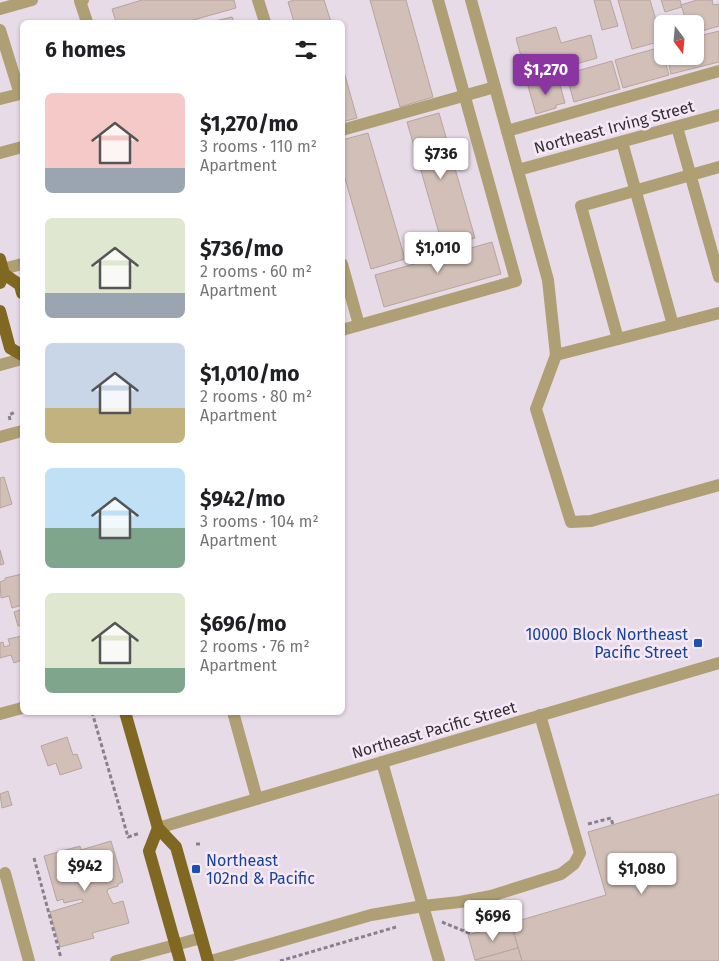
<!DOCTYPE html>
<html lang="en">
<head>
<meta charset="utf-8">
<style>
  body { margin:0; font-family:"Fira Sans",sans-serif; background:#f6f6f6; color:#202124; height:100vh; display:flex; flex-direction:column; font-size:19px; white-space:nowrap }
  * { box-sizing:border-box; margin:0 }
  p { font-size:16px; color:#757577 }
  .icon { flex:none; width:28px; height:28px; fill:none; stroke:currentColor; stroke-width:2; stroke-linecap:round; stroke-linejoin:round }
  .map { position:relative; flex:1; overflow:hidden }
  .details { position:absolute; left:20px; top:20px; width:325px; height:695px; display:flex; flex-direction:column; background:#fff; border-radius:8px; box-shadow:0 1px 4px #0004 }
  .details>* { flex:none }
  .needle { width:32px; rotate:164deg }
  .controls { position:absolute; left:654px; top:15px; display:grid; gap:10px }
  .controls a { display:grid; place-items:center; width:50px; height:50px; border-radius:8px; background:#fff; box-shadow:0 1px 4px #0004; font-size:25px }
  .price { position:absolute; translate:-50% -42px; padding:0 11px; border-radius:5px; background:#fff; color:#222; font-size:16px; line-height:32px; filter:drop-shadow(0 1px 2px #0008) }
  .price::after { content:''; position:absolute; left:50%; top:30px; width:15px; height:11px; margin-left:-8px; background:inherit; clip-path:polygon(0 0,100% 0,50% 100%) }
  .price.selected { background:#8b35a2; color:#fff }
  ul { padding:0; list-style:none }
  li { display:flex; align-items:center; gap:15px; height:125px; padding:0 25px }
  li span { display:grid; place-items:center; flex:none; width:140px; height:100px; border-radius:8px; color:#555 }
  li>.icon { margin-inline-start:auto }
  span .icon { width:60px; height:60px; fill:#fffc; stroke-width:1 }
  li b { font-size:21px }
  h2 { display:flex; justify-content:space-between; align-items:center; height:60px; padding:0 25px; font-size:21px }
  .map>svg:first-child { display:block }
</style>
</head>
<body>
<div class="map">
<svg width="719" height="961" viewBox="0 0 719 961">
  <rect width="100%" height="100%" fill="#e8dbe8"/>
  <g fill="#d2bfb8" stroke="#b6a49d">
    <polygon points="142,0 234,0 236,8 186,22 116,22 112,9"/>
    <polygon points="294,0 324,0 331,22 294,22 288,2"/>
    <polygon points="370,0 406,0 433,97 400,107"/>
    <polygon points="594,0 610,0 618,26 602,30"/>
    <polygon points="618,0 650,0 662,41 632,49"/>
    <polygon points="661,0 680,0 682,7 665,12"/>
    <polygon points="697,0 712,0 713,5 719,4 719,26 695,33 695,24 687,24 681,5"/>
    <polygon points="232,17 234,22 211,22"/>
    <polygon points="556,27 561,43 591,35 597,58 527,78 516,38"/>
    <polygon points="719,31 719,62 671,74 667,56 695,56 695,37"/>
    <polygon points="661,47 669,75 623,88 615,60"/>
    <polygon points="612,61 620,89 574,102 566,74"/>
    <polygon points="342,65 357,118 342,122"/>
    <polygon points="558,78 565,103 556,105 556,108 536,114 528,86"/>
    <polygon points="439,113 475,238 443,247 407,122"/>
    <polygon points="368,133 405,259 371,269 342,168 342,140"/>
    <polygon points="492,242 501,274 384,307 375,275"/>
    <polygon points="4,477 12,504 0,508 0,478"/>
    <polygon points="0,550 4,564 0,565"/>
    <polygon points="22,574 22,605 12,608 9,596 1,598 0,582 5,580 5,578"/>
    <polygon points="22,609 22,625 18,626 14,612"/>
    <polygon points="22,636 22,660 14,663 11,655 0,658 0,643 3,642 4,647 10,645 8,639"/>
    <polygon points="67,737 73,755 77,754 82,768 60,775 56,763 48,766 41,746"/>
    <polygon points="8,791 12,805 2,808 0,794"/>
    <polygon points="719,794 719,961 522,961 511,923 606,895 588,832"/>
    <polygon points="111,841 123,882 118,884 118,886 108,889 107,892 113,904 123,901 129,923 92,933 94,938 60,947 50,912 83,902 82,899 64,903 63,899 57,901 44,856 80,846 81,850"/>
    <polygon points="511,923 518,948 475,960 468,935"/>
    <polygon points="518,948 522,961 476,961 475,960"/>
  </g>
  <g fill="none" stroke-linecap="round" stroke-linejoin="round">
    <g stroke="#898089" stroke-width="3" stroke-dasharray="4 2.5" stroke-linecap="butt">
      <polyline points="10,420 9,415 15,412"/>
      <polyline points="92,712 128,837 140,833"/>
      <polyline points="588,824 611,818 613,825"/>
      <polyline points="196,844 200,844"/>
      <polyline points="34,858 61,958"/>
      <polyline points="442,922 471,934"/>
      <polyline points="280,961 396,927"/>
    </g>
    <g stroke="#af9f74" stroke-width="12">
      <polyline points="83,0 80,1 87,22"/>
      <polyline points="258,0 265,22"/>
      <polyline points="471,0 548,280 556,355"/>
      <polyline points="0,9 32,0"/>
      <polyline points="0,30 20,94 0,99"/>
      <polyline points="677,127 719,277"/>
      <polyline points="342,130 495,87"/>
      <polyline points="507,131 719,71"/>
      <polyline points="622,142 673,325"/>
      <polyline points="0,153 22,147"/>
      <polyline points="518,170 719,115"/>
      <polyline points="342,264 359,325"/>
      <polyline points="3,269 22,264"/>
      <polyline points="719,313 556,355 536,409 571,522 591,521 719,485"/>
      <polyline points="342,330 516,281 438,0"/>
      <polyline points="618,339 581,206 719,167"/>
      <polyline points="0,365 22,359"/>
      <polyline points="0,437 22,431"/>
      <polyline points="233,712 257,799"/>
      <polyline points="0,714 22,708"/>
      <polyline points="382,762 423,906 460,902 491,896 561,874 574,864 580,853 540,715"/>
      <polyline points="158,828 719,663"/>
      <polyline points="5,873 29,961"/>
      <polyline points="116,961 201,938"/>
      <polyline points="211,961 371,915 423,906 439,961"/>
    </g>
    <g stroke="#806822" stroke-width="12">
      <polyline points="0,259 4,274 0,283"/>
      <polyline points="4,274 20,285 22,293"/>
      <polyline points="0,311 10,348 22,355"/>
      <polyline points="125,712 158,828 176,847 208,961"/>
      <polyline points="158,828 149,851 180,961"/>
    </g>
  </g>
  <g fill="#1a4fb4" stroke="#f6e8f6" stroke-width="2">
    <rect x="693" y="638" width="10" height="10" rx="2.5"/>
    <rect x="191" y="864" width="10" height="10" rx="2.5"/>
  </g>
  <g text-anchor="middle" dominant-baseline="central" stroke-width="5" stroke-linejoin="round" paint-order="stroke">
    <g font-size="16" fill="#352f35" stroke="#f6e8f6">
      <text transform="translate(614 127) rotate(-15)">Northeast Irving Street</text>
      <text transform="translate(434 730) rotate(-16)">Northeast Pacific Street</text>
    </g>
    <g font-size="16" fill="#164399" stroke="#f6e8f6" text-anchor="end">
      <text x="688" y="634">10000 Block Northeast<tspan x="688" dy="18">Pacific Street</tspan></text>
      <text x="206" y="860" text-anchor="start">Northeast<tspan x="206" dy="18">102nd &amp; Pacific</tspan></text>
    </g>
  </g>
</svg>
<div class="controls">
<a><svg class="needle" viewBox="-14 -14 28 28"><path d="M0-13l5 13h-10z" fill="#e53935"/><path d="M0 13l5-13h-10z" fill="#757577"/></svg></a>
</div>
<b class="price selected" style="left:546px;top:96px">$1,270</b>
<b class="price" style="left:441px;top:180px">$736</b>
<b class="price" style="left:438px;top:274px">$1,010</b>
<b class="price" style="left:85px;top:892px">$942</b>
<b class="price" style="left:642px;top:895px">$1,080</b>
<b class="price" style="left:493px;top:942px">$696</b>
<section class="details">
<h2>6 homes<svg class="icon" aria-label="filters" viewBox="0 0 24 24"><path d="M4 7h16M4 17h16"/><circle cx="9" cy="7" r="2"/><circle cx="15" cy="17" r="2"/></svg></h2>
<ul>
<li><span style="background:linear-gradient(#f6c9c9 75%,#9aa5b1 0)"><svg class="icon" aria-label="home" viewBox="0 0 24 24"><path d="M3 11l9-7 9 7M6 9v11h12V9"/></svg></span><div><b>$1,270/mo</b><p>3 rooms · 110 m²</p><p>Apartment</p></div></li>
<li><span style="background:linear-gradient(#dfe7d0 75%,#9aa5b1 0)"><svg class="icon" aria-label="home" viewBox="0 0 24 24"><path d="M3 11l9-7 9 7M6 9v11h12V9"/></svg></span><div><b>$736/mo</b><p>2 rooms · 60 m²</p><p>Apartment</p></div></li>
<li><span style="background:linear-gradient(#c9d6e8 65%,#c2b280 0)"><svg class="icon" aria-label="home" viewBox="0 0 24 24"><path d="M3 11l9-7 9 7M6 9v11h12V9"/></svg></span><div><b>$1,010/mo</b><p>2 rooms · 80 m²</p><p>Apartment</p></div></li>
<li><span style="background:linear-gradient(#bfe0f5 60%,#7fa58c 0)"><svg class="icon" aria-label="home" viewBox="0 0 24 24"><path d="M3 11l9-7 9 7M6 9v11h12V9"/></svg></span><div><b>$942/mo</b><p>3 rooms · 104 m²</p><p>Apartment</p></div></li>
<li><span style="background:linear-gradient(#dfe7d0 75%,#7fa58c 0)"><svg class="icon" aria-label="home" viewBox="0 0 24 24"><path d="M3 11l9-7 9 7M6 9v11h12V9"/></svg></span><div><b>$696/mo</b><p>2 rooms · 76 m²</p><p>Apartment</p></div></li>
</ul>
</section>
</div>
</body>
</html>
